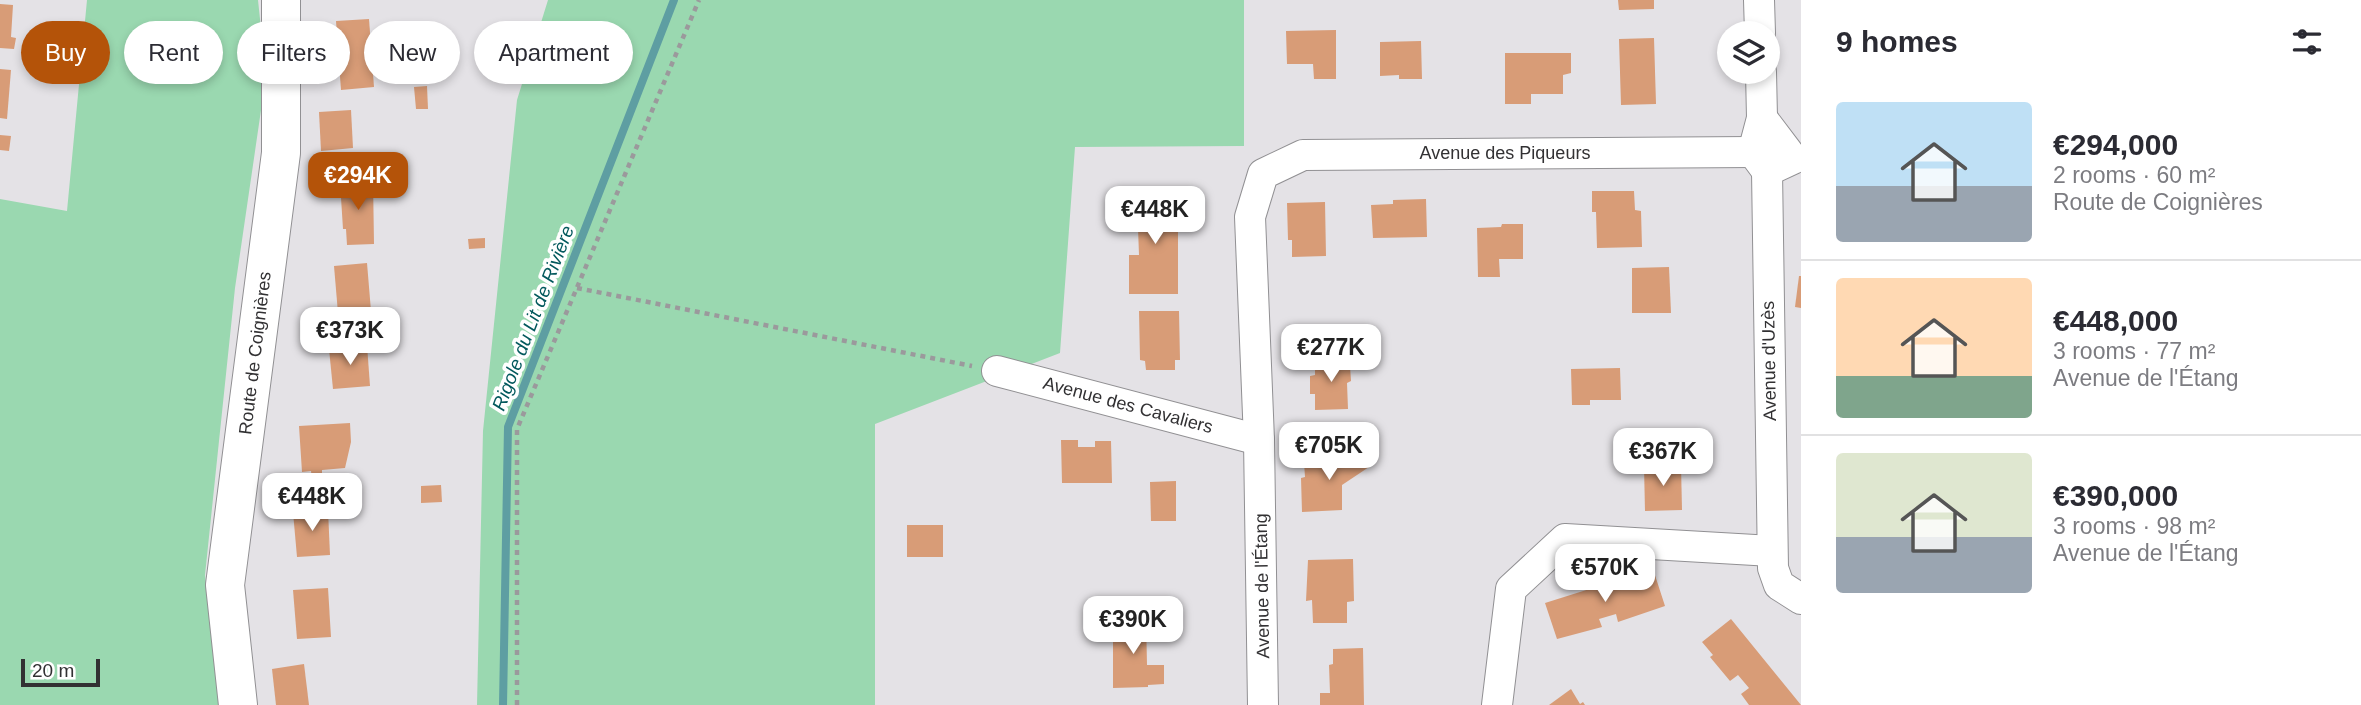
<!DOCTYPE html>
<html lang="en">
<head>
<meta charset="utf-8">
<style>
  body { margin:0; font-family:Helvetica,sans-serif; background:#f7f7f7; color:#2b2b33; height:100vh; display:flex; flex-direction:column; font-size:26px; white-space:nowrap }
  * { box-sizing:border-box; margin:0 }
  p { font-size:23px; color:#7c7c81 }
  .icon { flex:none; width:38px; height:38px; fill:none; stroke:currentColor; stroke-width:2; stroke-linecap:round; stroke-linejoin:round }
  .map { position:relative; flex:1; overflow:hidden }
  .drawer { display:flex; flex-direction:column; background:#fff; width:560px }
  .drawer>* { flex:none }
  .guide { position:absolute; left:21px; top:21px; width:665px; height:63px; display:flex; gap:14px }
  .fabs { position:absolute; left:1717px; top:21px; display:grid; gap:14px }
  .fabs a { display:grid; place-items:center; width:63px; height:63px; border-radius:50%; background:#fff; box-shadow:0 4px 10px #0003; font-size:35px }
  .scale { position:absolute; left:21px; bottom:18px; width:79px; box-sizing:border-box; padding-left:7px; border:4px solid #323133; border-top:0; font-size:19px; line-height:24px; white-space:nowrap; color:#323133; -webkit-text-stroke:5px #fff; paint-order:stroke }
  .price { position:absolute; translate:-50% -60px; padding:0 16px; border-radius:14px; background:#fff; color:#222; font-size:23px; line-height:46px; filter:drop-shadow(0 2px 4px #0008) }
  .price::after { content:''; position:absolute; left:50%; top:42px; width:21px; height:16px; margin-left:-10px; background:inherit; clip-path:polygon(0 0,100% 0,50% 100%) }
  .price.selected { background:#b45309; color:#fff }
  ul { padding:0; list-style:none }
  li { display:flex; align-items:center; gap:21px; height:175px; padding:0 35px }
  li+li { border-top:2px solid #e1e1e2 }
  li span { display:grid; place-items:center; flex:none; width:196px; height:140px; border-radius:7px; color:#555 }
  li>.icon { margin-inline-start:auto }
  span .icon { width:84px; height:84px; fill:#fffc; stroke-width:1 }
  li b { font-size:30px }
  h2 { display:flex; justify-content:space-between; align-items:center; height:84px; padding:0 35px; font-size:30px }
  .pill { padding:0 24px; border-radius:32px; background:#fff; box-shadow:0 4px 10px #0003; font-size:24px; line-height:63px }
  .pill.selected { background:#b45309; color:#fff }
  main { display:flex; flex:1; min-height:0 }
  .map>svg:first-child { display:block }
</style>
</head>
<body>
<main>
<div class="map">
<svg width="1801" height="705" viewBox="0 0 1801 705">
  <rect width="100%" height="100%" fill="#e4e2e6"/>
  <g fill="#9ad8b0">
    <polygon points="87,0 258,0 266,76 235,288 205,575 220,705 0,705 0,199 67,211"/>
    <polygon points="548,0 1244,0 1244,146 1075,147 1060,353 875,424 875,705 477,705 483,431 517,100"/>
  </g>
  <g fill="none" stroke-linecap="round" stroke-linejoin="round">
    <polyline stroke="#5e9ea2" stroke-width="8" points="503,705 508,427 674,0"/>
  </g>
  <g fill="#d89c77">
    <polygon points="1618,0 1654,0 1654,9 1619,10"/>
    <polygon points="0,4 13,5 11,37 16,38 14,49 0,48"/>
    <polygon points="369,19 374,87 341,90 336,21"/>
    <polygon points="1336,30 1336,79 1314,79 1313,64 1287,64 1286,31"/>
    <polygon points="1654,38 1656,104 1621,105 1619,39"/>
    <polygon points="1421,41 1422,79 1399,79 1399,75 1380,76 1380,42"/>
    <polygon points="1505,53 1571,53 1571,73 1563,75 1563,94 1531,94 1531,104 1505,104"/>
    <polygon points="0,69 11,70 7,119 0,118"/>
    <polygon points="427,86 428,109 416,109 414,87"/>
    <polygon points="351,110 353,148 321,151 319,112"/>
    <polygon points="0,135 11,136 9,151 0,150"/>
    <polygon points="373,180 374,244 347,245 346,229 343,229 340,182"/>
    <polygon points="1138,190 1171,190 1172,223 1178,224 1178,294 1129,294 1129,255 1139,255 1138,228 1135,224 1135,217 1138,214"/>
    <polygon points="1592,191 1634,191 1635,210 1641,211 1642,247 1597,248 1596,212 1592,212"/>
    <polygon points="1426,199 1427,237 1373,238 1371,205 1393,204 1393,200"/>
    <polygon points="1325,202 1326,256 1292,257 1292,240 1288,240 1287,203"/>
    <polygon points="1502,224 1523,224 1523,259 1499,259 1500,277 1478,277 1477,228 1501,227"/>
    <polygon points="485,238 485,248 469,249 468,239"/>
    <polygon points="367,263 371,311 338,313 334,266"/>
    <polygon points="1669,267 1671,313 1632,313 1632,268"/>
    <polygon points="1799,276 1801,276 1801,308 1795,307"/>
    <polygon points="1139,311 1179,311 1180,360 1175,360 1175,370 1146,370 1145,361 1140,360"/>
    <polygon points="367,345 370,386 333,389 329,349"/>
    <polygon points="1315,360 1346,360 1350,366 1351,381 1347,383 1348,409 1315,410 1315,394 1310,394 1310,376 1315,375"/>
    <polygon points="1620,368 1621,400 1590,400 1590,405 1572,405 1571,369"/>
    <polygon points="350,423 351,442 345,468 322,470 322,479 312,480 311,471 302,472 299,426"/>
    <polygon points="1061,440 1078,440 1078,447 1095,447 1095,441 1111,441 1112,483 1062,483"/>
    <polygon points="1357,447 1369,467 1342,485 1342,510 1302,512 1301,478 1305,477 1304,462 1336,461"/>
    <polygon points="1681,465 1682,510 1645,511 1644,466"/>
    <polygon points="1176,481 1176,521 1151,521 1150,482"/>
    <polygon points="441,485 442,502 421,503 421,486"/>
    <polygon points="328,510 330,555 297,557 293,512"/>
    <rect x="907" y="525" width="36" height="32"/>
    <polygon points="1353,559 1354,601 1347,602 1347,623 1313,623 1312,600 1306,601 1308,560"/>
    <polygon points="1653,569 1665,606 1618,622 1616,614 1599,619 1602,627 1557,639 1545,603"/>
    <polygon points="328,588 331,637 297,639 293,590"/>
    <polygon points="1113,618 1146,618 1147,665 1164,665 1164,684 1148,685 1148,687 1113,688"/>
    <polygon points="1731,619 1801,705 1749,705 1741,694 1749,688 1738,675 1730,681 1710,657 1713,655 1702,642"/>
    <polygon points="1363,648 1364,705 1320,705 1320,693 1330,693 1329,665 1333,664 1333,649"/>
    <polygon points="304,664 309,705 276,705 272,669"/>
    <polygon points="1571,689 1580,704 1583,702 1585,705 1549,705"/>
  </g>
  <g fill="none" stroke-linecap="round" stroke-linejoin="round">
    <g stroke="#919093" stroke-width="32">
      <g id="street">
        <polyline points="1759,0 1760,33"/>
        <polyline points="1761,72 1762,118"/>
        <polygon points="1762,118 1793,159 1767,171 1753,152"/>
        <polyline points="1767,171 1773,568 1779,585 1801,599"/>
        <polyline points="997,371 1259,440"/>
        <polyline points="1263,705 1259,440 1250,217 1263,174 1303,155 1753,152"/>
        <polyline points="1497,705 1511,589 1565,539 1772,551"/>
      </g>
    </g>
    <g stroke="#919093" stroke-width="40">
      <polyline id="secondary" points="238,705 225,585 281,153 281,0"/>
    </g>
    <g stroke="#9b999c" stroke-width="4.5" stroke-dasharray="5 5" stroke-linecap="butt">
      <polyline points="577,288 972,366"/>
      <polyline points="517,705 517,429 699,0"/>
    </g>
    <use href="#street" stroke="#fff" stroke-width="30"/>
    <use href="#secondary" stroke="#fff" stroke-width="38"/>
  </g>
  <g text-anchor="middle" dominant-baseline="central" stroke-width="7" stroke-linejoin="round" paint-order="stroke">
    <g font-size="18" fill="#323133" stroke="#fff">
      <text x="1505" y="153">Avenue des Piqueurs</text>
      <text transform="translate(255 353) rotate(-83)">Route de Coignières</text>
      <text transform="translate(1769 361) rotate(-91)">Avenue d'Uzès</text>
      <text transform="translate(1128 405) rotate(15)">Avenue des Cavaliers</text>
      <text transform="translate(1262 586) rotate(-91)">Avenue de l'Étang</text>
    </g>
    <g font-size="19" font-style="italic" fill="#03595d" stroke="#fff">
      <text transform="translate(533 318) rotate(-69)">Rigole du Lit de Rivière</text>
    </g>
  </g>
</svg>
<div class="fabs">
<a><svg class="icon" aria-label="layers" viewBox="0 0 24 24"><path d="M12 4l9 5-9 5-9-5zM3 14l9 5 9-5"/></svg></a>
</div>
<div class="scale">20 m</div>
<b class="price selected" style="left:358px;top:212px">€294K</b>
<b class="price" style="left:1155px;top:246px">€448K</b>
<b class="price" style="left:350px;top:367px">€373K</b>
<b class="price" style="left:1331px;top:384px">€277K</b>
<b class="price" style="left:1329px;top:482px">€705K</b>
<b class="price" style="left:1663px;top:488px">€367K</b>
<b class="price" style="left:312px;top:533px">€448K</b>
<b class="price" style="left:1605px;top:604px">€570K</b>
<b class="price" style="left:1133px;top:656px">€390K</b>
<div class="guide">
<a class="pill selected">Buy</a>
<a class="pill">Rent</a>
<a class="pill">Filters</a>
<a class="pill">New</a>
<a class="pill">Apartment</a>
</div>
</div>
<section class="drawer">
<h2>9 homes<svg class="icon" aria-label="filters" viewBox="0 0 24 24"><path d="M4 7h16M4 17h16"/><circle cx="9" cy="7" r="2"/><circle cx="15" cy="17" r="2"/></svg></h2>
<ul>
<li><span style="background:linear-gradient(#bfe0f5 60%,#9aa5b1 0)"><svg class="icon" aria-label="home" viewBox="0 0 24 24"><path d="M3 11l9-7 9 7M6 9v11h12V9"/></svg></span><div><b>€294,000</b><p>2 rooms · 60 m²</p><p>Route de Coignières</p></div></li>
<li><span style="background:linear-gradient(#ffd9b3 70%,#7fa58c 0)"><svg class="icon" aria-label="home" viewBox="0 0 24 24"><path d="M3 11l9-7 9 7M6 9v11h12V9"/></svg></span><div><b>€448,000</b><p>3 rooms · 77 m²</p><p>Avenue de l'Étang</p></div></li>
<li><span style="background:linear-gradient(#dfe7d0 60%,#9aa5b1 0)"><svg class="icon" aria-label="home" viewBox="0 0 24 24"><path d="M3 11l9-7 9 7M6 9v11h12V9"/></svg></span><div><b>€390,000</b><p>3 rooms · 98 m²</p><p>Avenue de l'Étang</p></div></li>
</ul>
</section>
</main>
</body>
</html>
